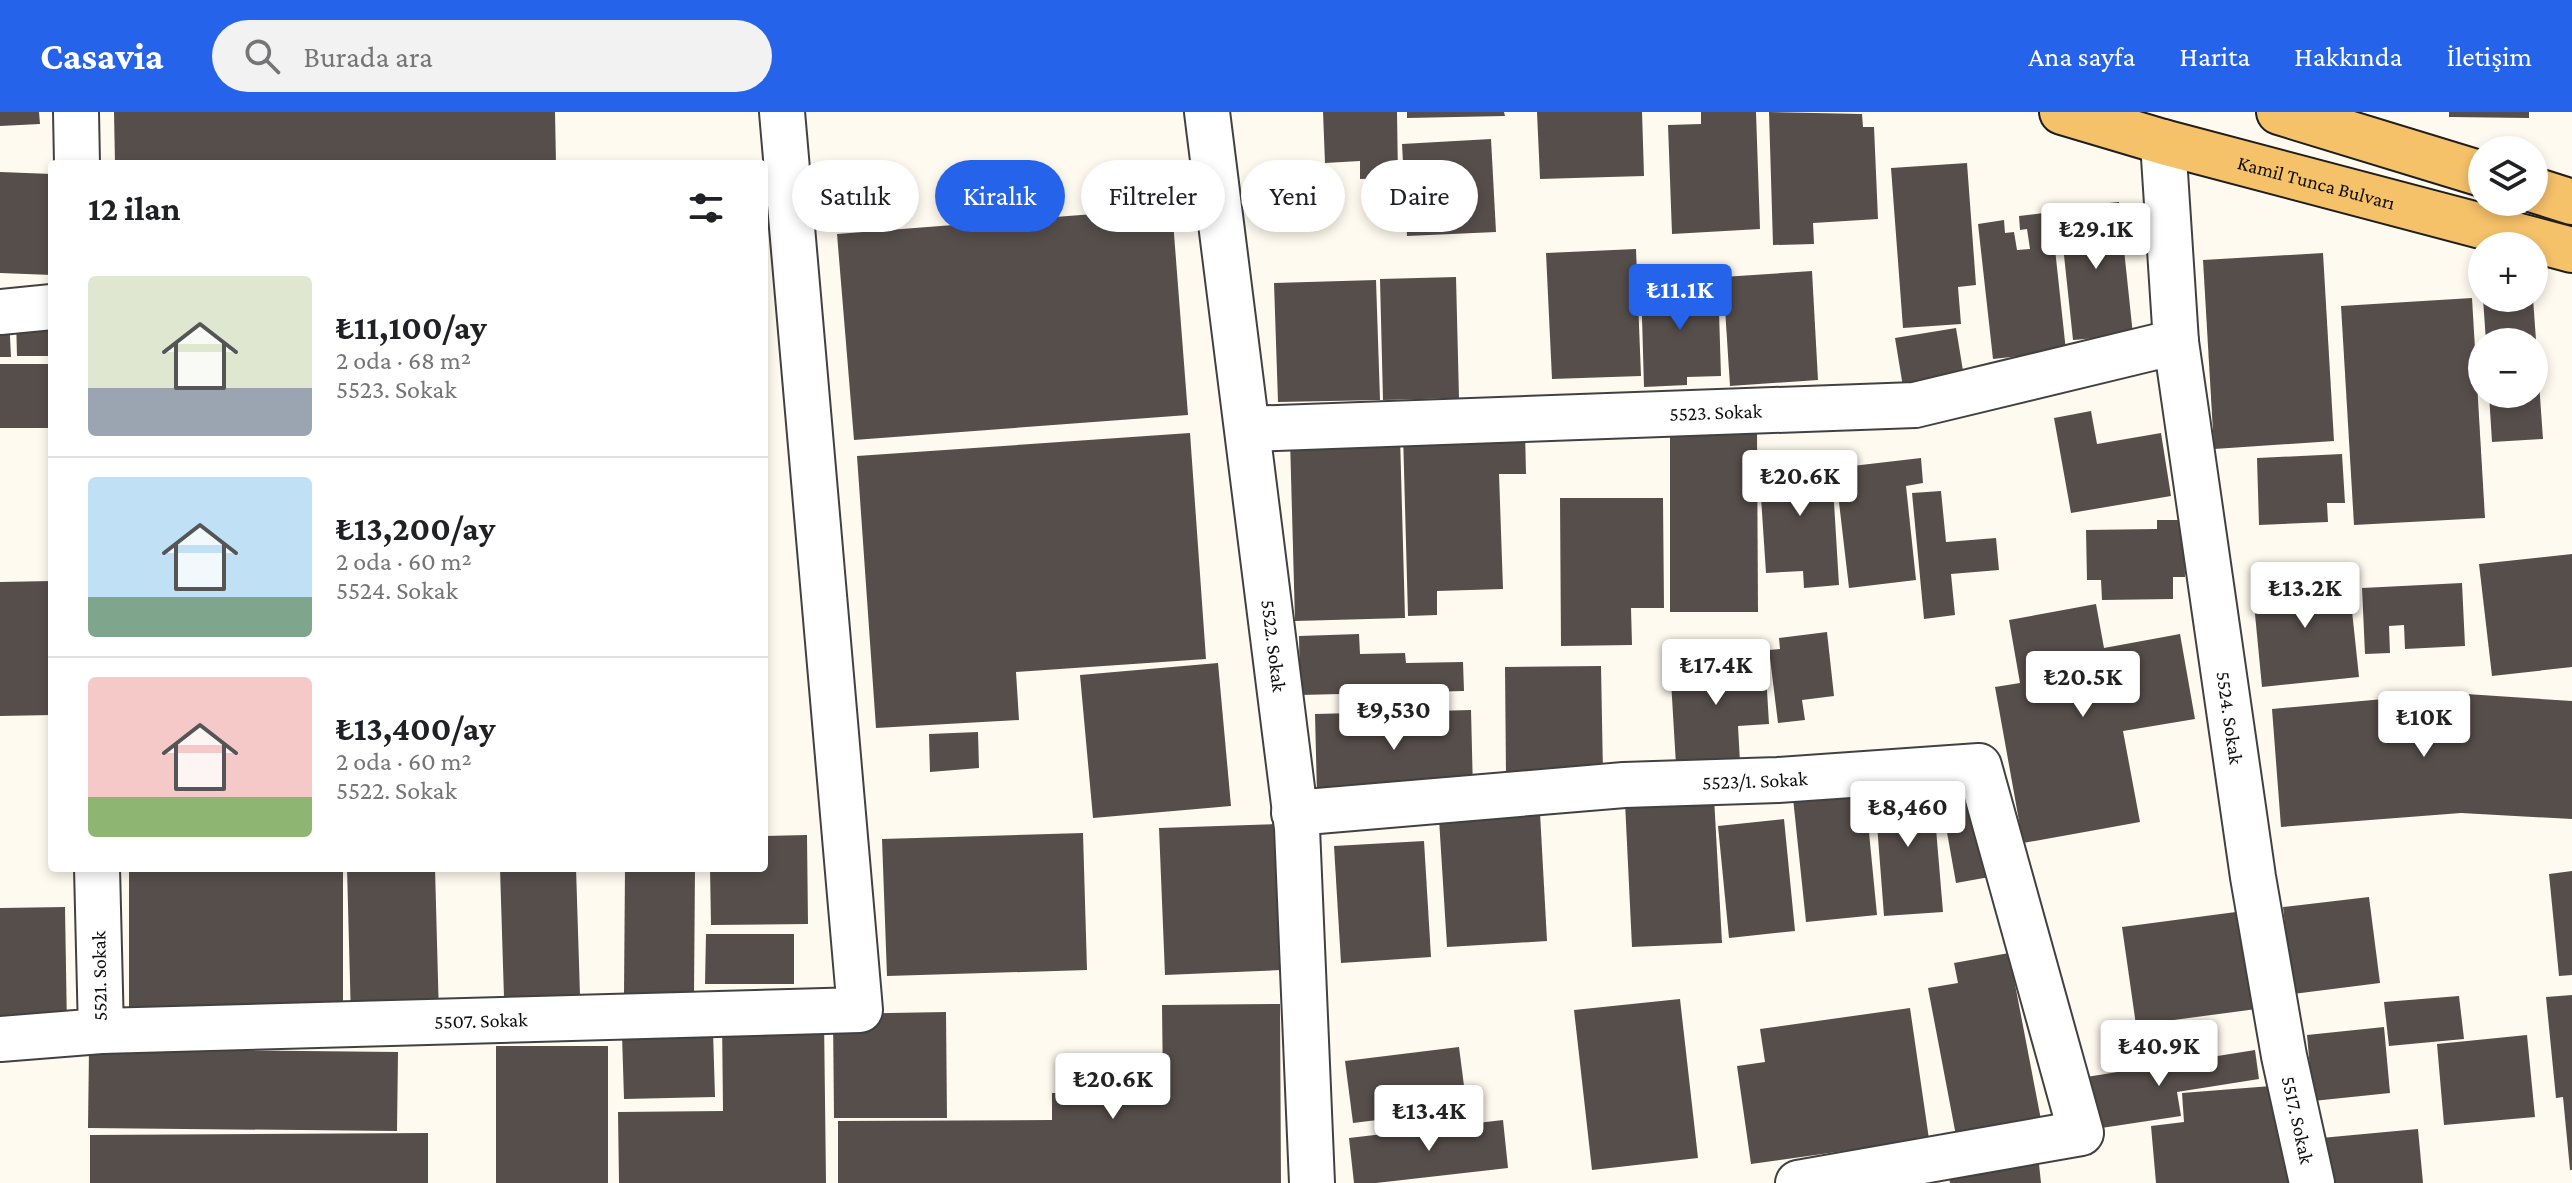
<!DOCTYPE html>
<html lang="tr">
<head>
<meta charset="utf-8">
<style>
  body { margin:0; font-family:"Crimson Pro",serif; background:#f2f2f2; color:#202124; height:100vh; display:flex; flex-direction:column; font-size:30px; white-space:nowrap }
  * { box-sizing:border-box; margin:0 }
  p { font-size:26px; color:#757577 }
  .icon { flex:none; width:44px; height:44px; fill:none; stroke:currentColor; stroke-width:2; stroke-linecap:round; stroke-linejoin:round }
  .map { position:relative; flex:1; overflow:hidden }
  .panel { position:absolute; left:48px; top:48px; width:720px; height:712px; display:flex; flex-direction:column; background:#fff; border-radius:8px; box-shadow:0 4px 12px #0003 }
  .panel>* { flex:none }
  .top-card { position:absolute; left:792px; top:48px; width:760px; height:72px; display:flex; gap:16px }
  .tools { position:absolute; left:2468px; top:24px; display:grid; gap:16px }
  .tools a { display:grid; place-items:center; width:80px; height:80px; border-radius:50%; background:#fff; box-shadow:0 4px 12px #0003; font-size:40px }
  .price { position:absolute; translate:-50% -68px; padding:0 18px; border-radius:8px; background:#fff; color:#222; font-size:26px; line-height:52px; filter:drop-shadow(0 2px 4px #0008) }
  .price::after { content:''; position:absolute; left:50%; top:48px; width:24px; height:18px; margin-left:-12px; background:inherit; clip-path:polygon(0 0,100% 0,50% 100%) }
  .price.active { background:#2563eb; color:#fff }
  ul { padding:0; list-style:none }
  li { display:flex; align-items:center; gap:24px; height:200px; padding:0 40px }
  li+li { border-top:2px solid #e0e0e0 }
  li span { display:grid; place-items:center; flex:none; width:224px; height:160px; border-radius:8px; color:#555 }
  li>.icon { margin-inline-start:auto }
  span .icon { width:96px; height:96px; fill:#fffc; stroke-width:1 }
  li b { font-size:34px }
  h2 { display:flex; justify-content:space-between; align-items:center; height:96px; padding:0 40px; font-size:34px }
  .pill { padding:0 28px; border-radius:36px; background:#fff; box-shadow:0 4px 12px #0003; font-size:28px; line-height:72px }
  .pill.active { background:#2563eb; color:#fff }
  header { display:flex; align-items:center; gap:48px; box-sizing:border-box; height:112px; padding:0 40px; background:#2563eb; color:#fff }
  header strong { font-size:38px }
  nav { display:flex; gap:44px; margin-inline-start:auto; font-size:28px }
  .search { width:560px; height:72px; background:#f2f2f2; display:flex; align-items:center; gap:20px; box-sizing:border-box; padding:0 28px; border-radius:44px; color:#757577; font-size:30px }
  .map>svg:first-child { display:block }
</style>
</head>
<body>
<header>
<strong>Casavia</strong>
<div class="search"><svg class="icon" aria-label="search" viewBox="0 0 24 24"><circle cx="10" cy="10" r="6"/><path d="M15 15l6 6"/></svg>Burada ara</div>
<nav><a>Ana sayfa</a><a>Harita</a><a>Hakkında</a><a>İletişim</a></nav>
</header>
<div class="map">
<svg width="2572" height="1071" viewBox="0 0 2572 1071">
  <rect width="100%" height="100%" fill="#fffaef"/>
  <g fill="#564e4b">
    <polygon points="0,0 39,0 40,12 0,14"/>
    <polygon points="114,0 555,0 556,52 115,52"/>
    <polygon points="1323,0 1397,0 1398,66 1360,67 1360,49 1325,51"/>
    <polygon points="1407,0 1504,0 1505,4 1407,6"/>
    <polygon points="1537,0 1642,0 1644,64 1540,67"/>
    <polygon points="1701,0 1756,0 1760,117 1672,122 1668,13 1701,12"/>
    <polygon points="1769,0 1862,2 1863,15 1874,15 1878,107 1813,111 1814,132 1773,133"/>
    <polygon points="2449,0 2529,0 2529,6 2449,5"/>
    <polygon points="1491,27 1496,120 1407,124 1402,32"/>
    <polygon points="1967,51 1976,173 1958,175 1961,212 1903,216 1891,56"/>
    <polygon points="0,60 52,62 52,163 0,161"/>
    <polygon points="2119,90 2133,223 2073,228 2059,96"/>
    <polygon points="1172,96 1188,303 854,328 837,122"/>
    <polygon points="2051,100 2066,239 1993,247 1978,112 2004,108 2005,121 2014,120 2017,138 2030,137 2027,117 2020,118 2019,104"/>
    <polygon points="1636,137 1641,264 1552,267 1546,141"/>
    <polygon points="2323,141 2334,329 2214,337 2203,148"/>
    <polygon points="1812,159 1818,268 1730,274 1723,165"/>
    <polygon points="1456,165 1459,286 1383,288 1380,167"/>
    <polygon points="1376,168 1380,288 1278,290 1274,171"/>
    <polygon points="1718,168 1721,264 1687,265 1687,273 1644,275 1641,171"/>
    <polygon points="2472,186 2485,406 2354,413 2341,194"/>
    <polygon points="2483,186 2533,186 2543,327 2492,330 2489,282 2534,282 2534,230 2486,230"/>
    <polygon points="0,205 9,205 11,245 0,245"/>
    <polygon points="52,206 52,244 17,244 16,207"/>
    <polygon points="1956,216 1964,265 1903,275 1895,226"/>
    <rect x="0" y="252" width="52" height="64"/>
    <polygon points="2091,299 2097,332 2161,321 2171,384 2071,401 2054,306"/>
    <polygon points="1525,318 1526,362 1499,362 1503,477 1437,479 1437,503 1408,504 1403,321"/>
    <polygon points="1757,319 1758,500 1670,500 1670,320"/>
    <polygon points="1190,321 1206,547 1016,560 1019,608 876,616 857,344"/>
    <polygon points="1400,324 1405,506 1295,509 1290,327"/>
    <polygon points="1831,341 1839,473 1804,476 1803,459 1766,461 1759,355 1770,355 1769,346"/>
    <polygon points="2342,342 2345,391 2327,391 2328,410 2259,413 2257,346"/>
    <polygon points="1921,346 1923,371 1906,374 1916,468 1849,476 1835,356"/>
    <polygon points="1941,379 1946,430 1996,426 1999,458 1951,462 1955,503 1924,507 1912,381"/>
    <polygon points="1560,386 1663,386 1664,496 1631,496 1632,533 1561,534"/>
    <polygon points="2157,408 2184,408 2185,465 2173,465 2173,487 2102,488 2101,468 2087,468 2086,418 2157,417"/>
    <polygon points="2572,442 2572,555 2492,564 2479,452"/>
    <polygon points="2348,461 2359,565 2262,575 2252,471"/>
    <polygon points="52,469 52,603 0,604 0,470"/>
    <polygon points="2462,471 2465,534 2405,537 2404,513 2389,514 2390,541 2365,542 2362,476"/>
    <polygon points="2096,492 2104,536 2180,522 2195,607 2123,619 2140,710 2023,731 1995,575 2020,571 2009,508"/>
    <polygon points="1827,520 1834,584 1802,588 1805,608 1778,611 1769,538 1780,537 1779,526"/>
    <polygon points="1359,522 1360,542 1405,541 1406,551 1463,550 1464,579 1300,583 1299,524"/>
    <polygon points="1765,545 1769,612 1738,614 1740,650 1676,653 1670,552"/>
    <polygon points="1218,551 1231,694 1093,706 1080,563"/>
    <polygon points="1601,554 1603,662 1506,663 1505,555"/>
    <polygon points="2451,581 2572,589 2572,707 2461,701 2281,715 2272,597"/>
    <polygon points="1471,598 1473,679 1317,683 1315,602"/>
    <polygon points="978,620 979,656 930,660 929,622"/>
    <polygon points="1932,669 1943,800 1884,804 1874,673"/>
    <polygon points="1979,674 1995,764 1956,771 1940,681"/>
    <polygon points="1865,679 1877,803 1806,810 1793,686"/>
    <polygon points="1714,685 1722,831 1632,835 1625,690"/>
    <polygon points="1540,701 1547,829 1447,835 1439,707"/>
    <polygon points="1784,707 1795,819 1729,826 1718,714"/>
    <polygon points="1276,712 1281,858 1165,863 1159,716"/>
    <polygon points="1083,721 1087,858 887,864 882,727"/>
    <polygon points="807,723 808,812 711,813 710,756 764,756 764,724"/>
    <polygon points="1424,729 1431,845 1341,851 1334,734"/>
    <rect x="129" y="756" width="214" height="141"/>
    <polygon points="347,756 435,756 439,905 351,907"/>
    <polygon points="500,756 576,756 580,884 504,886"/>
    <polygon points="625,756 695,756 694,881 624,881"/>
    <polygon points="2572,759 2572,863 2559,864 2549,762"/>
    <polygon points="2369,785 2380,871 2293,882 2283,795"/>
    <polygon points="65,795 67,917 0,918 0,796"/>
    <polygon points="2251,798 2264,896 2136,913 2122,815"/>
    <polygon points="706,822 794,822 794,872 705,872"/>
    <polygon points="2009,841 2042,1013 1957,1029 1928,876 1958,871 1954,851"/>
    <polygon points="2572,883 2572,1058 2570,1058 2563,985 2556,986 2546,885"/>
    <polygon points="2459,884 2464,927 2389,934 2384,890"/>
    <polygon points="1680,887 1698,1046 1592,1058 1574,898"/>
    <polygon points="1280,892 1281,1071 838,1071 838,1009 1052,1008 1052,981 1163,980 1162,893"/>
    <polygon points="1910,896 1929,1027 1751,1052 1737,954 1765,950 1760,917"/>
    <polygon points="946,900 947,1006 834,1006 833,902"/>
    <polygon points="824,906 826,1071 619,1071 618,1000 723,999 722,907"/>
    <polygon points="2384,915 2390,981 2313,989 2307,923"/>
    <polygon points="713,919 715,985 624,987 622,923"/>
    <polygon points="2527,923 2535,1005 2444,1013 2437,932"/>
    <rect x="496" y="934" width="112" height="137"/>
    <polygon points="1459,935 1467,997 1353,1011 1345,949"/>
    <polygon points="89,937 398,940 397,1019 88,1016"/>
    <polygon points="2255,938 2259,967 2177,980 2181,1004 2088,1018 2080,966"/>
    <polygon points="2284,973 2293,1071 2156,1071 2151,1014 2184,1010 2182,981"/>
    <polygon points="1503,1008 1508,1056 1376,1071 1354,1071 1349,1026"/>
    <polygon points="2418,1017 2423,1071 2326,1071 2321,1026"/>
    <polygon points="428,1021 428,1071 90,1071 90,1023"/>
    <polygon points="2039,1052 2041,1071 1950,1071 1949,1065"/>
  </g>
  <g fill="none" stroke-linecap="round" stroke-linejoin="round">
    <g stroke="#414141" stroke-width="48">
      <g id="minor">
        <polyline points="76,0 77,52"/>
        <path id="s1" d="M1207 0 1297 716 1312 1071"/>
        <path id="s2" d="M2163 30 2176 230 2253 765 2284 944 2312 1071"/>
        <polyline points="0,200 52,195"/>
        <path id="s3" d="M1248 317 1915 293 2176 230"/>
        <path id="s4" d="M1294 701 1624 673 1778 668 1979 654 2081 1021 1798 1071"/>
        <path id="s5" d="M101 919 860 898 782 0"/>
        <polyline points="0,927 101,919 97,756"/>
      </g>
    </g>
    <g stroke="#1f1f1f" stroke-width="48">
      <g id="major">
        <path id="s6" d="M2062 0 2163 30 2572 138"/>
        <polyline points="2279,0 2482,62"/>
        <polyline points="2534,78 2572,90"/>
      </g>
    </g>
    <use href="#minor" stroke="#fff" stroke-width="44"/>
    <use href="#major" stroke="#f5c169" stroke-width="44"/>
  </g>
  <g text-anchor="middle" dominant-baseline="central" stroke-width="8" stroke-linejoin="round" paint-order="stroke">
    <g font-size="20" fill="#0e0e0e" stroke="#fff">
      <text stroke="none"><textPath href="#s6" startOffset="264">Kamil Tunca Bulvarı</textPath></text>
      <text stroke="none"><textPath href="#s3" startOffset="468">5523. Sokak</textPath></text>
      <text stroke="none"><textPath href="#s1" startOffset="538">5522. Sokak</textPath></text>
      <text stroke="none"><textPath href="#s2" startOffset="580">5524. Sokak</textPath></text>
      <text stroke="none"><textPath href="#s4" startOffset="462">5523/1. Sokak</textPath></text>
      <text transform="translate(99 864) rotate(-91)">5521. Sokak</text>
      <text stroke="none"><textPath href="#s5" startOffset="380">5507. Sokak</textPath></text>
      <text stroke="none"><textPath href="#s2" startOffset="988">5517. Sokak</textPath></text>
    </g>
  </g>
</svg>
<div class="tools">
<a><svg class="icon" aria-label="layers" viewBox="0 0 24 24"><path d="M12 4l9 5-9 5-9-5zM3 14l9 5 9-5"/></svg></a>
<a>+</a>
<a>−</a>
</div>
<b class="price" style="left:2096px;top:159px">₺29.1K</b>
<b class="price active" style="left:1680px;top:220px">₺11.1K</b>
<b class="price" style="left:1800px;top:406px">₺20.6K</b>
<b class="price" style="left:2305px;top:518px">₺13.2K</b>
<b class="price" style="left:1716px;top:595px">₺17.4K</b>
<b class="price" style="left:2083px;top:607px">₺20.5K</b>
<b class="price" style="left:1394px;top:640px">₺9,530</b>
<b class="price" style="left:2424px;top:647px">₺10K</b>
<b class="price" style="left:1908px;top:737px">₺8,460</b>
<b class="price" style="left:2159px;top:976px">₺40.9K</b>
<b class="price" style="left:1113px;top:1009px">₺20.6K</b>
<b class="price" style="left:1429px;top:1041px">₺13.4K</b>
<div class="top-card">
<a class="pill">Satılık</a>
<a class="pill active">Kiralık</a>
<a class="pill">Filtreler</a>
<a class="pill">Yeni</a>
<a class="pill">Daire</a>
</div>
<section class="panel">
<h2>12 ilan<svg class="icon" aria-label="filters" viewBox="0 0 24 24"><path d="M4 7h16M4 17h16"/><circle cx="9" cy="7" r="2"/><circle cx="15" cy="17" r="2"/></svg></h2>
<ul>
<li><span style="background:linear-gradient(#dfe7d0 70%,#9aa5b1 0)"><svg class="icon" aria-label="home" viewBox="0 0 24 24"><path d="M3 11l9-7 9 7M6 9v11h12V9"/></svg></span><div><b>₺11,100/ay</b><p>2 oda · 68 m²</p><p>5523. Sokak</p></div></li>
<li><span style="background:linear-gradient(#bfe0f5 75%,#7fa58c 0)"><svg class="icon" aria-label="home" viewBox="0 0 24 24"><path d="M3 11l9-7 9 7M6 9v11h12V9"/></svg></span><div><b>₺13,200/ay</b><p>2 oda · 60 m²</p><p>5524. Sokak</p></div></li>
<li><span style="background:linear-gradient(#f6c9c9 75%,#8fb573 0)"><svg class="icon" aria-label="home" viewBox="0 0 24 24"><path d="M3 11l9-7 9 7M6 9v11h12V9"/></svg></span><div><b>₺13,400/ay</b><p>2 oda · 60 m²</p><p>5522. Sokak</p></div></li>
</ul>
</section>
</div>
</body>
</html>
